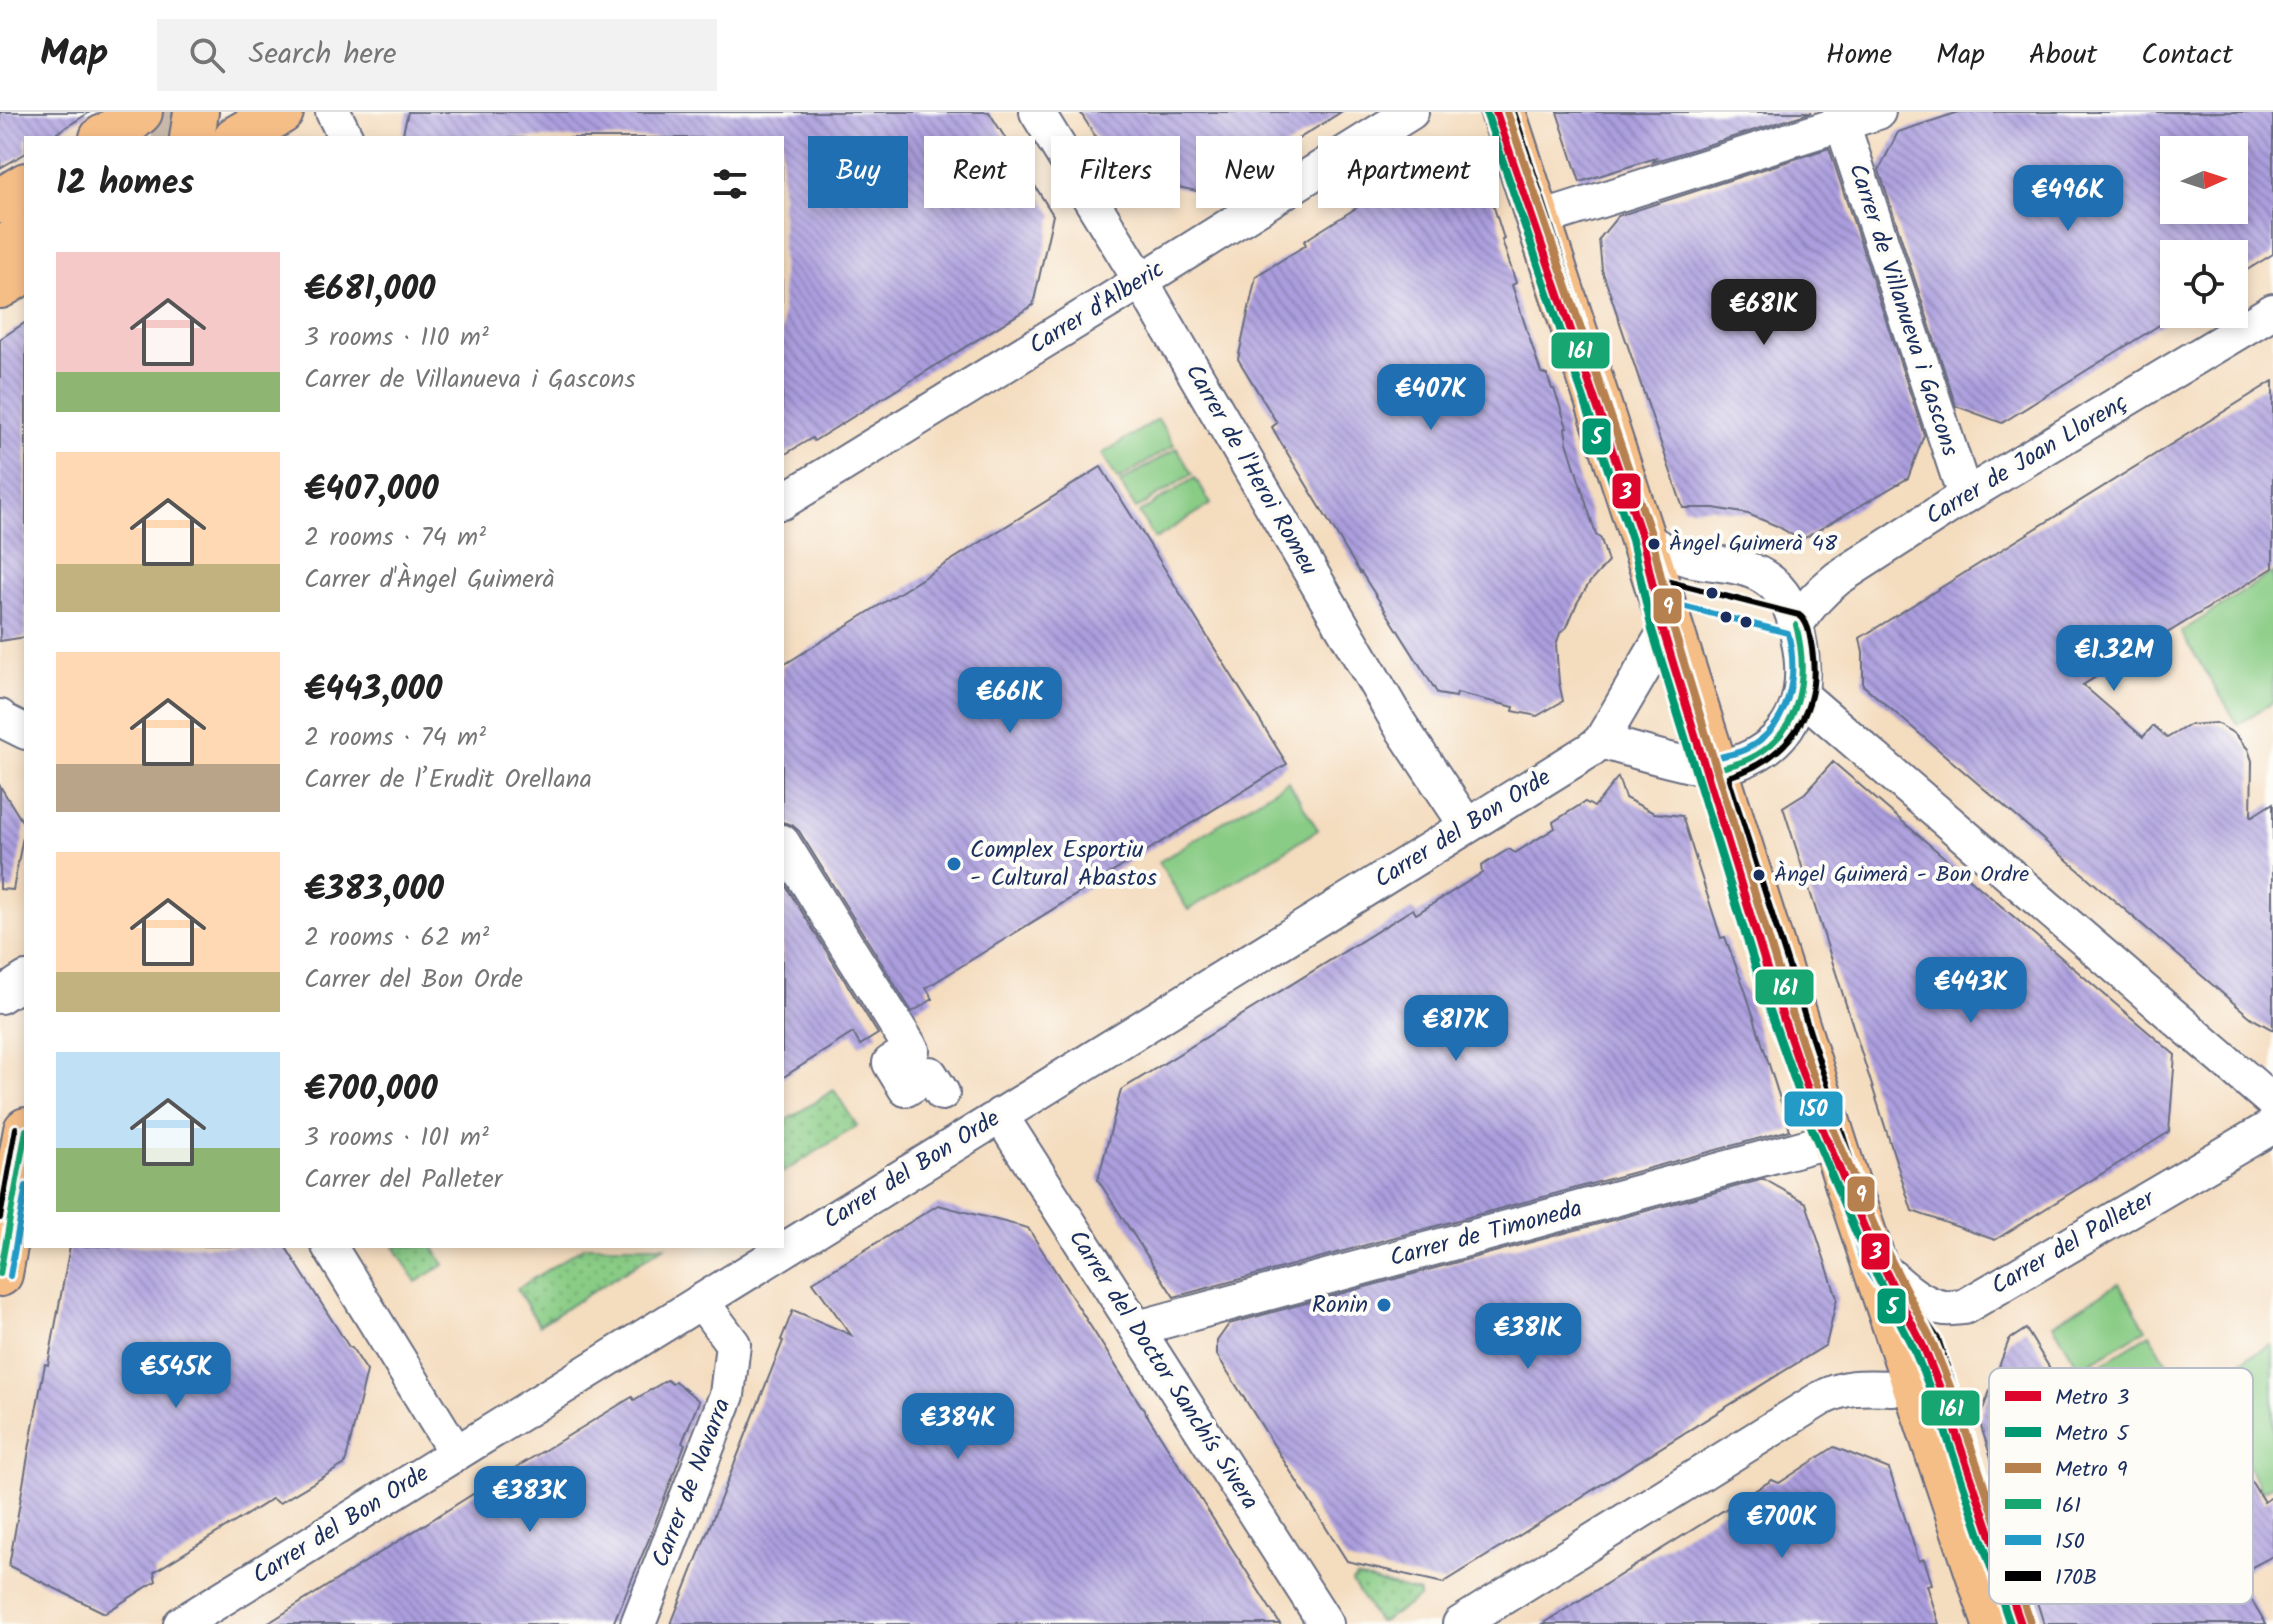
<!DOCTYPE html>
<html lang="en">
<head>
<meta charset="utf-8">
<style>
  body { margin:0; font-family:Kalam,sans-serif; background:#f2f2f2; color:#222; height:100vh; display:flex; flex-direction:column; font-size:30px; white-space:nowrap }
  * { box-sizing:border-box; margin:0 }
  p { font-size:26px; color:#767676 }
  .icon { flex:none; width:44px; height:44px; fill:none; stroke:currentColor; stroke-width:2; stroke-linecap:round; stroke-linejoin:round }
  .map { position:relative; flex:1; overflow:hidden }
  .sheet { position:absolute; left:24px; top:24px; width:760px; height:1112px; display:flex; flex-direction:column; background:#fff; border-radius:0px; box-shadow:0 4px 12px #0003 }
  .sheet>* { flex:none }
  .hud { position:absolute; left:808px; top:24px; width:760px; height:72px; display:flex; gap:16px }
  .needle { width:52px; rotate:87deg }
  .buttons { position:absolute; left:2160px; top:24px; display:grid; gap:16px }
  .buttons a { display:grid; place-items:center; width:88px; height:88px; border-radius:0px; background:#fff; box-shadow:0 4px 12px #0003; font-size:40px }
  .price { position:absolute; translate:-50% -68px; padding:0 18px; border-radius:16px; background:#1f6fb2; color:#fff; font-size:26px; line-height:52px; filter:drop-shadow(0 2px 4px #0008) }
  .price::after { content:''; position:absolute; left:50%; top:48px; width:24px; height:18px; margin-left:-12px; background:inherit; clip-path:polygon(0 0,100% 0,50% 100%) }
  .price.current { background:#222; color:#fff }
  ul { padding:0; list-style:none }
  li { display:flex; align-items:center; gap:24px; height:200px; padding:0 32px }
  li span { display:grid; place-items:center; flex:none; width:224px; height:160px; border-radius:0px; color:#555 }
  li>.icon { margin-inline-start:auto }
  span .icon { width:96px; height:96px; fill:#fffc; stroke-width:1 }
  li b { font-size:34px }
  h2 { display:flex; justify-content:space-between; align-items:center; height:96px; padding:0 32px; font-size:34px }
  .pill { padding:0 28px; border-radius:0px; background:#fff; box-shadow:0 4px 12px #0003; font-size:28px; line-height:72px }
  .pill.current { background:#1f6fb2; color:#fff }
  header { display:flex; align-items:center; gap:48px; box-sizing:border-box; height:112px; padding:0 40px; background:#fff; border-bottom:2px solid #e0e0e0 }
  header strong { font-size:38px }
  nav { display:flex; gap:44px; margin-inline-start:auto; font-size:28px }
  .search { width:560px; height:72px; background:#f2f2f2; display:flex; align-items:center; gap:20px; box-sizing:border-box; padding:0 28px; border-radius:0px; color:#767676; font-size:30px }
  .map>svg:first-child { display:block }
</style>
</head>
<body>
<header>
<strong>Map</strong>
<div class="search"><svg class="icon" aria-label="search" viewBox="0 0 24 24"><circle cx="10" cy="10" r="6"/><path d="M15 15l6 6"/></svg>Search here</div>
<nav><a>Home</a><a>Map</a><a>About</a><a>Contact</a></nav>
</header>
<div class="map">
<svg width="2273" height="1512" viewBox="0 0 2273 1512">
  <defs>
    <pattern id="green-dots" width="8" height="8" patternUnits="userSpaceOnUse" patternTransform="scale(2)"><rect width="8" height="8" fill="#89cc85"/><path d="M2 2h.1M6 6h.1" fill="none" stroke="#6fa670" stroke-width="1.8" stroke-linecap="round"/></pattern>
    <pattern id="building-back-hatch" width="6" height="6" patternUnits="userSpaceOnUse" patternTransform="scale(2)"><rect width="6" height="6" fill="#ac9ede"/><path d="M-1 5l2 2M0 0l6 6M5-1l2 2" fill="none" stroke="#8b81b7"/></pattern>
  </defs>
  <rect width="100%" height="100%" fill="#fdfcf7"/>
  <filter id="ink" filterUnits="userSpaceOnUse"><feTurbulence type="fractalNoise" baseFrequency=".0125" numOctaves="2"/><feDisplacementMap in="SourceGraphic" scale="16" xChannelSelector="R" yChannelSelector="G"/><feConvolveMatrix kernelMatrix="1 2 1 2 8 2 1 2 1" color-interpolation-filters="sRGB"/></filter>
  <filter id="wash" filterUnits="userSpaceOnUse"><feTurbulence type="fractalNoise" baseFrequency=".006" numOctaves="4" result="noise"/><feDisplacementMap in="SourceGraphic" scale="32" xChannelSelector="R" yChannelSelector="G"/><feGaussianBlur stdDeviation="1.8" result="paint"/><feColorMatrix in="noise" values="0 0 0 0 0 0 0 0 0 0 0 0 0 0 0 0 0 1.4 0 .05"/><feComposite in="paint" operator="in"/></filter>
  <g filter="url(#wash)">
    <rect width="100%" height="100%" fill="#f4dcbe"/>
    <g fill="url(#green-dots)" stroke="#527e72" stroke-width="2">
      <polygon points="834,978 857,1014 782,1061 782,1011"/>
      <polygon points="394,1134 433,1134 444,1153 416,1170"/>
      <polygon points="585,1134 665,1134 539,1213 517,1177"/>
      <polygon points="1356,1465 1420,1481 1420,1485 1382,1510 1378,1510 1352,1470"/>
    </g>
    <g fill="#89cc85" stroke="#527e72" stroke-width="2">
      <polygon points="1158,307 1174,333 1118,368 1102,342"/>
      <polygon points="1177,336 1192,362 1136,397 1120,371"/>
      <polygon points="1195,366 1211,392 1155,427 1139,401"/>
      <polygon points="2273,460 2273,590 2238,612 2181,520"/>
      <polygon points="1288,669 1318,718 1188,798 1159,750"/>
      <polygon points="2119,1171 2146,1217 2080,1257 2053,1212"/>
      <polygon points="2150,1222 2177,1267 2111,1308 2084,1263"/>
      <polygon points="2271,1233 2273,1236 2273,1373 2262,1379 2203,1270"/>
    </g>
    <g id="blocks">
      <g fill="url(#building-back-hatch)" fill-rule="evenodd">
        <polygon points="0,0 90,0 49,26 26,26 26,41 0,56"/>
        <polygon points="408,0 989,0 1053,103 1033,193 814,329 812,326 782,344 782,26 406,26 407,22 403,21"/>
        <polygon points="1080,0 1341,0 1211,82 1120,63"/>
        <polygon points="1557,0 1812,0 1653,50 1656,46 1580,70"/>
        <path d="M1959 0H2273V142L2234 166V142H2174V204L2002 311 1956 294 1879 58 1898 20ZM2174 38H2234V98H2174Z"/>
        <polygon points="1829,36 1924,323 1908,366 1801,428 1777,414 1748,402 1714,396 1683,396 1602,158 1599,127 1618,104"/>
        <polygon points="1443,47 1475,57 1485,88 1491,86 1504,127 1502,128 1516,171 1512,173 1541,261 1547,263 1552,277 1554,277 1567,315 1565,316 1567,330 1596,423 1601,427 1608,450 1590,470 1577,491 1567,515 1560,521 1556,533 1559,571 1563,589 1537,604 1513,599 1514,595 1457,581 1456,585 1438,582 1361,460 1360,461 1280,329 1272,315 1277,311 1238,247 1256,164 1306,133 1304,129 1353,98 1414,60 1416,61 1424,57 1427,60"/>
        <polygon points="26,210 26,525 0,529 0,227"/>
        <polygon points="2273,269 2273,456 2083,573 2143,625 2153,614 2167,626 2189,613 2216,611 2235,622 2248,637 2252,649 2251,705 2273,691 2273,918 2253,907 2236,893 1863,573 1863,541 1860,526"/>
        <polygon points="1101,355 1287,652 926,876 933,887 912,900 799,719 792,713 782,710 782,554"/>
        <polygon points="1833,650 2175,943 2169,1020 1995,1128 1912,1099 1783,695 1805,681"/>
        <polygon points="1618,665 1625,686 1654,701 1682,704 1721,826 1725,825 1745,878 1790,1018 1174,1185 1098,1068 1121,978 1413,797 1416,802 1482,761 1481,754 1509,737 1515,741 1555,716 1553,710 1585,690 1594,695"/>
        <polygon points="0,674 25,714 13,778 0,777"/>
        <polygon points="782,768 878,922 860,933 853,921 782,966"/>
        <polygon points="1764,1067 1806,1091 1837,1186 1826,1233 1443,1471 1347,1449 1217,1243 1217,1229 1229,1212"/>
        <polygon points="938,1093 1028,1116 1280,1512 671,1512 783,1229 781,1228 793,1198 851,1223 813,1170"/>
        <polygon points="70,1134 285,1134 349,1235 352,1236 367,1259 345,1352 279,1391 272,1387 154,1460 156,1469 105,1501 9,1454 34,1309 45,1252 48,1253"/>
        <polygon points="2026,1217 2085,1314 2102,1301 2112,1316 2191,1271 2264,1390 2273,1384 2273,1444 2237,1463 2266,1512 2044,1512 1979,1308 2009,1228"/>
        <polygon points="667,1268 672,1272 675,1269 699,1289 682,1331 685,1332 649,1427 613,1512 267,1512 484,1375 632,1285 634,1288"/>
        <polygon points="1834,1335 1889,1357 1919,1449 1924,1447 1932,1472 1927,1473 1939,1512 1542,1512 1772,1368 1779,1371"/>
      </g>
    </g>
  </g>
  <g filter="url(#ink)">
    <use href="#blocks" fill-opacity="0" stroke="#676c80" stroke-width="2"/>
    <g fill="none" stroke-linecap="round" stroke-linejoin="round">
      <polyline stroke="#c9b9ab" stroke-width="44" stroke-dasharray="44 22" stroke-linecap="butt" points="153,26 194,0"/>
      <g stroke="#676c80" stroke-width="38">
        <g id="minor">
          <polyline points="333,0 346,26"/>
          <polyline points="1037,0 1141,169 1400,613 1467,714"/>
          <polyline points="1842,11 1965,384"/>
          <polyline points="1538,108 1878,0"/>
          <polyline points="782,390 1141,169 1411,0"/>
          <path d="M1796 513C1808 493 1820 480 1838 466L1965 384 2273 199"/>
          <polyline points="1801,583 2273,990"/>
          <polyline points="0,605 2,608 26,620"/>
          <path d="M1601 629C1631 638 1660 646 1690 653 1697 654 1706 658 1714 658 1721 658 1730 653 1737 651 1793 631 1810 585 1799 529 1795 506 1790 486 1771 470 1745 449 1715 454 1685 446 1669 442 1655 434 1642 425"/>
          <polyline points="782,730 912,938 890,951 906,977 930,962 942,981"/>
          <polyline points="0,884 26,867"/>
          <polyline points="1000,1003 1326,1512"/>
          <polyline points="329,1134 456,1341"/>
          <path d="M1873 1149C1894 1166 1916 1192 1944 1196 1950 1197 1958 1195 1964 1195L2273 1014"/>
          <polyline points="1138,1216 1835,1027"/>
          <polyline points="181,1512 1590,638 1601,629 1669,513"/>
          <polyline points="638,1512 727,1283 733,1232 701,1189"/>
          <path d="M1460 1512 1820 1287C1847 1273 1864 1275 1893 1276"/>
        </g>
      </g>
      <g stroke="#676c80" stroke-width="48">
        <g id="major">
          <polyline points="1503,0 1642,425 1851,1083 1995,1512"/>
          <polyline points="102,26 130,9 140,0"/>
          <polyline points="192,26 196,0"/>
          <polyline points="236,26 281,0"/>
          <polyline points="0,89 26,73"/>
          <polyline points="0,138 26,122"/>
          <polyline points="0,174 26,158"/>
          <polyline points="0,1162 26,1018"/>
        </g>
      </g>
      <use href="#minor" stroke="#fff" stroke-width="34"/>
      <use href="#major" stroke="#f6be87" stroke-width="44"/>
      <g stroke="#fdfcf7" stroke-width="12">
        <g id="bus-1">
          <polyline points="1503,0 1658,477"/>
          <polyline points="1715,658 1873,1149 1929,1231 2023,1512"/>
          <path d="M1715 658C1727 654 1740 652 1751 646 1802 620 1809 563 1796 513"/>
          <polyline points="0,1162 26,1018"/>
        </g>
      </g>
      <g stroke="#fdfcf7" stroke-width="12">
        <g id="bus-2">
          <path d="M1493 3 1649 482 1655 487 1788 521C1799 564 1790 615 1746 637 1735 643 1720 643 1710 649 1705 653 1706 654 1705 660L1863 1152 1920 1235 2012 1512"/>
          <polyline points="10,1164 26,1074"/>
        </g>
      </g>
      <g stroke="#fdfcf7" stroke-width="12">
        <g id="bus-3">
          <path d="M1514 0 1666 469 1799 503C1809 510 1810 525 1812 537 1822 601 1787 647 1728 665L1882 1145 1938 1227 2032 1509"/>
          <polyline points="0,1106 16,1016"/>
        </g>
      </g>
      <use href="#bus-1" stroke="#17a572" stroke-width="6"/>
      <use href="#bus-2" stroke="#229bc7" stroke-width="6"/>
      <use href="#bus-3" stroke="#000" stroke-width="6"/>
      <g stroke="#fdfcf7" stroke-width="14">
        <polyline id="metro-1" points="1496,0 1642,425 1662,515 1771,870 1800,955 1821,1013 1868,1124 1924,1236 1944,1286 2021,1512"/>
      </g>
      <g stroke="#fdfcf7" stroke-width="14">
        <polyline id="metro-2" points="1487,3 1632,428 1652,518 1761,873 1791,958 1812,1017 1859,1128 1915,1240 1935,1289 2010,1512"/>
      </g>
      <g stroke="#fdfcf7" stroke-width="14">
        <polyline id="metro-3" points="1507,0 1651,422 1672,512 1781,867 1809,952 1830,1009 1877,1120 1933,1232 1953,1282 2030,1509"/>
      </g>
      <use href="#metro-1" stroke="#dd052b" stroke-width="8"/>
      <use href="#metro-2" stroke="#009870" stroke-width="8"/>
      <use href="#metro-3" stroke="#b7814f" stroke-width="8"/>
    </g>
  </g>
  <g fill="#1b2f5e" stroke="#fdfcf7" stroke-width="3">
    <circle cx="1654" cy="432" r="7"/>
    <circle cx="1712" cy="481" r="7"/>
    <circle cx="1726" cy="505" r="7"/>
    <circle cx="1746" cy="510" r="7"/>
    <circle cx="1759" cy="763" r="7"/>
  </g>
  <g fill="#1f6fb2" stroke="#fdfcf7" stroke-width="3">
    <circle cx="954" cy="752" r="8"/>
    <circle cx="1384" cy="1193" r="8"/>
  </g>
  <g text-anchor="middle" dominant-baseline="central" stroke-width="8" stroke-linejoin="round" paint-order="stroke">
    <g font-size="22" fill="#1b2f5e" stroke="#fdfcf7" text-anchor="start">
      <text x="1669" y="432">Àngel Guimerà 48</text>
      <text x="1774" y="763">Àngel Guimerà - Bon Ordre</text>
    </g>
    <g font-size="24" fill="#1b2f5e" stroke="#fdfcf7">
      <text transform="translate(1097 196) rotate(-32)">Carrer d'Alberic</text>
      <text transform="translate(1903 198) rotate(72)">Carrer de Villanueva i Gascons</text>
      <text transform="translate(2027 348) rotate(-31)">Carrer de Joan Llorenç</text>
      <text transform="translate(1251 358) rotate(60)">Carrer de l'Heroi Romeu</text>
      <text transform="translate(1463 717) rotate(-32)">Carrer del Bon Orde</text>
      <text transform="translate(912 1058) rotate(-32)">Carrer del Bon Orde</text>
      <text transform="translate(1486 1122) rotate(-15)">Carrer de Timoneda</text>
      <text transform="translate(2073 1131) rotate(-30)">Carrer del Palleter</text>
      <text transform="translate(1163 1258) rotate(57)">Carrer del Doctor Sanchís Sivera</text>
      <text transform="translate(692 1371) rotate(-69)">Carrer de Navarra</text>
      <text transform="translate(341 1413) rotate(-32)">Carrer del Bon Orde</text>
    </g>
    <g font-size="24" fill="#1b2f5e" stroke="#fdfcf7" text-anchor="start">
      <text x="970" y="738">Complex Esportiu<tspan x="970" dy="28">- Cultural Abastos</tspan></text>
      <text x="1368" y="1193" text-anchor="end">Ronin</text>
    </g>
  </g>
  <rect x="1989" y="1256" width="264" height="236" rx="12" fill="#fdfcf7" stroke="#b9bec9" stroke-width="2"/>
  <rect x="2005" y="1279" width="36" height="10" fill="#dd052b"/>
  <rect x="2005" y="1315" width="36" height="10" fill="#009870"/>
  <rect x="2005" y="1351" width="36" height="10" fill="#b7814f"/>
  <rect x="2005" y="1387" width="36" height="10" fill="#17a572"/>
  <rect x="2005" y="1423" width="36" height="10" fill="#229bc7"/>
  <rect x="2005" y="1459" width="36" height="10" fill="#000"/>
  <g font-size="22" fill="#1b2f5e">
    <text x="2055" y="1292">Metro 3</text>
    <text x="2055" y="1328">Metro 5</text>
    <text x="2055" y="1364">Metro 9</text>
    <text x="2055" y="1400">161</text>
    <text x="2055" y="1436">150</text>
    <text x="2055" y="1472">170B</text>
  </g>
  <g stroke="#fdfcf7" stroke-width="3">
    <rect x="1550" y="219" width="61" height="39" rx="8" fill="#17a572"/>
    <rect x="1581" y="305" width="31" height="39" rx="8" fill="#009870"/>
    <rect x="1611" y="360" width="31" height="38" rx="8" fill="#dd052b"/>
    <rect x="1652" y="475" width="31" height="38" rx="8" fill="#b7814f"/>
    <rect x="1754" y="856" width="61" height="38" rx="8" fill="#17a572"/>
    <rect x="1783" y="978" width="61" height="38" rx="8" fill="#229bc7"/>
    <rect x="1846" y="1063" width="30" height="38" rx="8" fill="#b7814f"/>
    <rect x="1860" y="1120" width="31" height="39" rx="8" fill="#dd052b"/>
    <rect x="1876" y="1175" width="31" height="38" rx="8" fill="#009870"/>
    <rect x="1920" y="1277" width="61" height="38" rx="8" fill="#17a572"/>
  </g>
  <g font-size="22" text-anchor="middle" font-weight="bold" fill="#fff">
    <text x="1580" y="246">161</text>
    <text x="1597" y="332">5</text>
    <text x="1626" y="387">3</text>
    <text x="1668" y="502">9</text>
    <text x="1785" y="883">161</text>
    <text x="1813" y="1004">150</text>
    <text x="1861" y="1090">9</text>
    <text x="1876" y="1147">3</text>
    <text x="1892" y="1202">5</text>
    <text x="1951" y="1304">161</text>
  </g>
</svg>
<div class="buttons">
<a><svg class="needle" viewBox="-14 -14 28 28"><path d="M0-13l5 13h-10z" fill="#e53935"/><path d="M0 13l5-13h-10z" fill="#767676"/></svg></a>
<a><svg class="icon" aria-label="locate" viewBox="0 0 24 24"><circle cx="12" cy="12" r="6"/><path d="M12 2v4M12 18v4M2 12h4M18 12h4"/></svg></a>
</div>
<b class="price" style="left:2068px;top:121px">€496K</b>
<b class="price current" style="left:1764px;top:235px">€681K</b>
<b class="price" style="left:1431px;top:320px">€407K</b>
<b class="price" style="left:2114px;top:581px">€1.32M</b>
<b class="price" style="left:1010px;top:623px">€661K</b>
<b class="price" style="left:1971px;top:913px">€443K</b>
<b class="price" style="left:1456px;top:951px">€817K</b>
<b class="price" style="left:1528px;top:1259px">€381K</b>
<b class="price" style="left:176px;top:1298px">€545K</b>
<b class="price" style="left:958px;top:1349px">€384K</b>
<b class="price" style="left:530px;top:1422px">€383K</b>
<b class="price" style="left:1782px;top:1448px">€700K</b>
<div class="hud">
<a class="pill current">Buy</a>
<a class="pill">Rent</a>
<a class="pill">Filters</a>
<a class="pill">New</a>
<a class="pill">Apartment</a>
</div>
<section class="sheet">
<h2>12 homes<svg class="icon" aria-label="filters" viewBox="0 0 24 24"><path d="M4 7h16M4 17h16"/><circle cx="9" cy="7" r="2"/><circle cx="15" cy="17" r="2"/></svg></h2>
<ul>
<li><span style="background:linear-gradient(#f6c9c9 75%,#8fb573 0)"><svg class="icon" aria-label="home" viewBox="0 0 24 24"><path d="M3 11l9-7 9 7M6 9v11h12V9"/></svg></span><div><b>€681,000</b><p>3 rooms · 110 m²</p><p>Carrer de Villanueva i Gascons</p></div></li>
<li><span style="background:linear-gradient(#ffd9b3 70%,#c2b280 0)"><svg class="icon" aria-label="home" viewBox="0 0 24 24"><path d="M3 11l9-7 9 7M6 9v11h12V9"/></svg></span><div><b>€407,000</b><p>2 rooms · 74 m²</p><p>Carrer d'Àngel Guimerà</p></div></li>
<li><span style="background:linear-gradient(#ffd9b3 70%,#b9a48a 0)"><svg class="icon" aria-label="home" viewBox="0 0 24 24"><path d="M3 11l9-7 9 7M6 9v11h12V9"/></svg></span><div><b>€443,000</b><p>2 rooms · 74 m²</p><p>Carrer de l’Erudit Orellana</p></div></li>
<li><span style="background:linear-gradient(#ffd9b3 75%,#c2b280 0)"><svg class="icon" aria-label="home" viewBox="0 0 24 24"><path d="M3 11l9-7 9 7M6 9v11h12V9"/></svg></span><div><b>€383,000</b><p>2 rooms · 62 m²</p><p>Carrer del Bon Orde</p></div></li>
<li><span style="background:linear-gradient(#bfe0f5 60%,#8fb573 0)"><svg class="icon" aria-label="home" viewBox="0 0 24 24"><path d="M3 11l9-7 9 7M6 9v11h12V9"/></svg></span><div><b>€700,000</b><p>3 rooms · 101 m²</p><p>Carrer del Palleter</p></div></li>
</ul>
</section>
</div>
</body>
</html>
